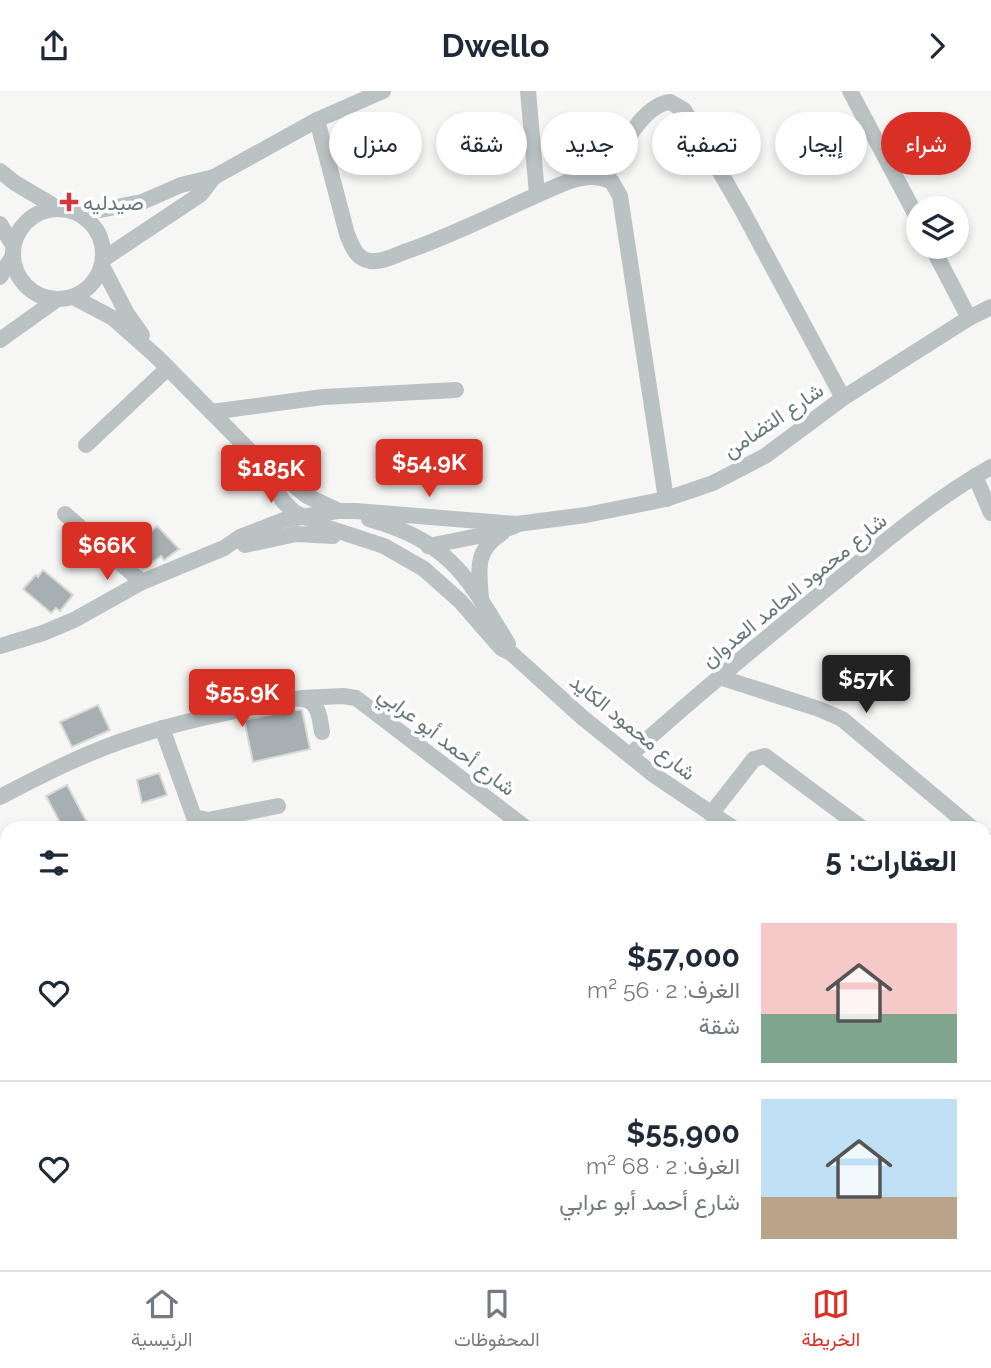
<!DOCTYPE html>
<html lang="ar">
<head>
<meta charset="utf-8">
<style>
  body { margin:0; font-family:Raleway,Vazirmatn,sans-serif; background:#f6f6f7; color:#1f2937; direction:rtl; height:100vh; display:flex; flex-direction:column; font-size:26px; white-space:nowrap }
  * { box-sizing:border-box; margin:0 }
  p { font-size:23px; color:#747a83 }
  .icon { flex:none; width:38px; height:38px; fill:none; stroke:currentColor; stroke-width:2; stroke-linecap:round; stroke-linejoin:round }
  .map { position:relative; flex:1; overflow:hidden; direction:ltr }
  .side { position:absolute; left:0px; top:730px; width:992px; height:450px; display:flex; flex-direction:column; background:#fff; border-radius:21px 21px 0 0; box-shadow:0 4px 10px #0003; direction:rtl }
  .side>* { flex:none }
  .guide { position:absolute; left:21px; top:21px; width:950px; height:63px; direction:rtl; display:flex; gap:14px }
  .buttons { position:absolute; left:906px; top:105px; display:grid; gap:14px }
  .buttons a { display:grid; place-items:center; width:63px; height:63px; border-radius:50%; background:#fff; box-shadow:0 4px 10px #0003; font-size:35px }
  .price { position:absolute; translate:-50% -60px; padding:0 16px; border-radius:7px; background:#d93025; color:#fff; font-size:23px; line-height:46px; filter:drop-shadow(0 2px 4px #0008) }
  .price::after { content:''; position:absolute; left:50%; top:42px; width:21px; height:16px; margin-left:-10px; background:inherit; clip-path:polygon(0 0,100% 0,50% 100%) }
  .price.on { background:#222; color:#fff }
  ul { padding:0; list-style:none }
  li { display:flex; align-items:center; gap:21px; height:175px; padding:0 35px }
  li+li { border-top:2px solid #e0e1e3 }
  li span { display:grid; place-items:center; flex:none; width:196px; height:140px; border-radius:0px; color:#555 }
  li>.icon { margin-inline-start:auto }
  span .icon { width:84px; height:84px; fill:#fffc; stroke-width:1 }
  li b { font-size:30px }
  h2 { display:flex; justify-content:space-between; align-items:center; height:84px; padding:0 35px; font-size:30px }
  .pill { padding:0 24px; border-radius:32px; background:#fff; box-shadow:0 4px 10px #0003; font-size:24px; line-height:63px }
  .pill.on { background:#d93025; color:#fff }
  header { display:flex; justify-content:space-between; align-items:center; height:91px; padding:0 35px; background:#fff; font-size:32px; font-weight:700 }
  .menu { display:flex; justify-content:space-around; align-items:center; height:98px; border-top:2px solid #e0e1e3; background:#fff; font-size:19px; color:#747a83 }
  .menu a { display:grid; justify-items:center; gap:4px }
  .menu .on { color:#d93025 }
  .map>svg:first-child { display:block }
</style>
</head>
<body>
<header><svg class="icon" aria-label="forward" viewBox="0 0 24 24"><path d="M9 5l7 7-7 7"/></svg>Dwello<svg class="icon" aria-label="share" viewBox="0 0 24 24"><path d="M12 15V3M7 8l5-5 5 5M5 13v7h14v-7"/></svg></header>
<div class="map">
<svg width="991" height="1179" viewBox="0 0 991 1179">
  <rect width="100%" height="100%" fill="#f6f6f4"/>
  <g fill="#a6b0b2" stroke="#d8d8d6" stroke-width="2">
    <polygon points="157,435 179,458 164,469 161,465 143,478 127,462"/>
    <polygon points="43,479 73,504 60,520 56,517 51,522 23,498 36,484 38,486"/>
    <polygon points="98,614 110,639 72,656 60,631"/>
    <polygon points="294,619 302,619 310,658 253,671 244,629"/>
    <polygon points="159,682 167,704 142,712 137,689"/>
    <polygon points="67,694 90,737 63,737 46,705"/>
  </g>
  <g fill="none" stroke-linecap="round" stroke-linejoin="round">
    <g stroke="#bbc2c3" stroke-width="16">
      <polyline points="528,0 537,103"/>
      <polyline points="850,0 919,130"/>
      <path d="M317 29 347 143C352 155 356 168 370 170 382 172 396 164 407 160 462 141 513 113 567 91 583 86 596 83 612 91L620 105 666 408"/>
      <polyline points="0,80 15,92 59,118"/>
      <path d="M605 88C617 65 641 14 670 11L684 19 742 119 843 307"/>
      <circle cx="58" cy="163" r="45"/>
      <polyline points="79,123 142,111 181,94 214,86 317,29 383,0"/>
      <polyline points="0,133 13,154"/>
      <polyline points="932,156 969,227"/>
      <polyline points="105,167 201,103 214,86"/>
      <polyline points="102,175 126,221 142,244"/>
      <polyline points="0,186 12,166"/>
      <polyline points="73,206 113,227 157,266 254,364 283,410 294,421 326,436 384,455 424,478 460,510 501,557 511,562 583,627 654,684 733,737"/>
      <polyline points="0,249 56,209"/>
      <polyline points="211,321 323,306 456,299"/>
      <polyline points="86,354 168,277"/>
      <polyline points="261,367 307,405 337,419"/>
      <polyline points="975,385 991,422"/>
      <polyline points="65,423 142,491"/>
      <path d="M369 428C450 451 467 485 508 553"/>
      <polyline points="245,454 296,443 333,445"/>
      <polyline points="428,455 494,442 515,435"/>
      <path d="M481 508C479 478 474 460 502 442"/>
      <polyline points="0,555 43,542 74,529 142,491 224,457 240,446 284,429 337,420 356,420 517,433 586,424 666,408 713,392 765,365 843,307 969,227 991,216"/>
      <polyline points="719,586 819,618 842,628 972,737"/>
      <polyline points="301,607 343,605 356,607 526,737"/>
      <polyline points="162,637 194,726 208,729 278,715"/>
      <path d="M630 664C693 607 759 553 825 499 878 456 931 410 991 376"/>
      <path d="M0 706C44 683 89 660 137 645 188 628 241 619 293 608 318 606 319 621 322 641"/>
      <polyline points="711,723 754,668 765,665 862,737"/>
      <polyline points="985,748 991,753"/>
      <polyline points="0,882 7,886"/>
      <polyline points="985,945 991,950"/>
      <polyline points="0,1052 7,1055"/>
      <polyline points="266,1172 266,1179"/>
      <polyline points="468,1172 468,1179"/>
      <polyline points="977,1172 980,1179"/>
      <polyline points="33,1179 33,1172"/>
    </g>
  </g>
  <path fill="#d4363a" stroke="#fff" stroke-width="2.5" d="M65.5 100.5h7v7h7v7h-7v7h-7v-7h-7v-7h7z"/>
  <g text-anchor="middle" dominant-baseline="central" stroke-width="7" stroke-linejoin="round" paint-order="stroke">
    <g font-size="21" fill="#64787c" stroke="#fff" text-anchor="start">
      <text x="83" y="111">صيدليه</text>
    </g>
    <g font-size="21" fill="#64787c" stroke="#fff">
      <text transform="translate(773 329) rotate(-34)">شارع التضامن</text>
      <text transform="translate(794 499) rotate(-39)">شارع محمود الحامد العدوان</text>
      <text transform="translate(633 636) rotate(39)">شارع محمود الكايد</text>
      <text transform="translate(447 650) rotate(37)">شارع أحمد أبو عرابي</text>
    </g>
  </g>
</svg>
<div class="buttons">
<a><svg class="icon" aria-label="layers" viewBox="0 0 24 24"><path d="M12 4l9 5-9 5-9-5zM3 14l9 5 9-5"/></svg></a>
</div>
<b class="price" style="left:429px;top:408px">$54.9K</b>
<b class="price" style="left:271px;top:414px">$185K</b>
<b class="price" style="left:107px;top:491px">$66K</b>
<b class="price on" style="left:866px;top:624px">$57K</b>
<b class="price" style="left:242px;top:638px">$55.9K</b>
<div class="guide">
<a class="pill on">شراء</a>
<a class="pill">إيجار</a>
<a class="pill">تصفية</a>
<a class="pill">جديد</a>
<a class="pill">شقة</a>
<a class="pill">منزل</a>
</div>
<section class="side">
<h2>العقارات: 5<svg class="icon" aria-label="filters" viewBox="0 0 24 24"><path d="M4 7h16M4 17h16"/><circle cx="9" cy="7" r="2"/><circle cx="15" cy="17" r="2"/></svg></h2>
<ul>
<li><span style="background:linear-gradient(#f6c9c9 65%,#7fa58c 0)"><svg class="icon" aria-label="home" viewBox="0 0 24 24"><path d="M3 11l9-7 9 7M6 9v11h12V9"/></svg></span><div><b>$57,000</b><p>الغرف: 2 · 56 m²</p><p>شقة</p></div><svg class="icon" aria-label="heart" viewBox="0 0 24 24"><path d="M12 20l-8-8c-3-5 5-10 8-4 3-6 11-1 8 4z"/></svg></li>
<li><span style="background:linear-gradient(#bfe0f5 70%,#b9a48a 0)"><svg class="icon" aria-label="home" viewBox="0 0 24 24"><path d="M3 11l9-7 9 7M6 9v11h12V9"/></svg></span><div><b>$55,900</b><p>الغرف: 2 · 68 m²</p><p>شارع أحمد أبو عرابي</p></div><svg class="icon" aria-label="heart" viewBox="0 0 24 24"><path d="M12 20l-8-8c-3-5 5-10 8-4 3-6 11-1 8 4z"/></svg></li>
</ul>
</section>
</div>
<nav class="menu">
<a class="on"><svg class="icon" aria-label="map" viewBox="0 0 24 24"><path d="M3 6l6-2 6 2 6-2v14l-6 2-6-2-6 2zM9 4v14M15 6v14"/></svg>الخريطة</a>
<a><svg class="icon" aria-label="saved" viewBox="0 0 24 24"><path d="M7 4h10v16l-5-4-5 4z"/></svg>المحفوظات</a>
<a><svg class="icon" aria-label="home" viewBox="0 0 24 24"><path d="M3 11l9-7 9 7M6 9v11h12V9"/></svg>الرئيسية</a>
</nav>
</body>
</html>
